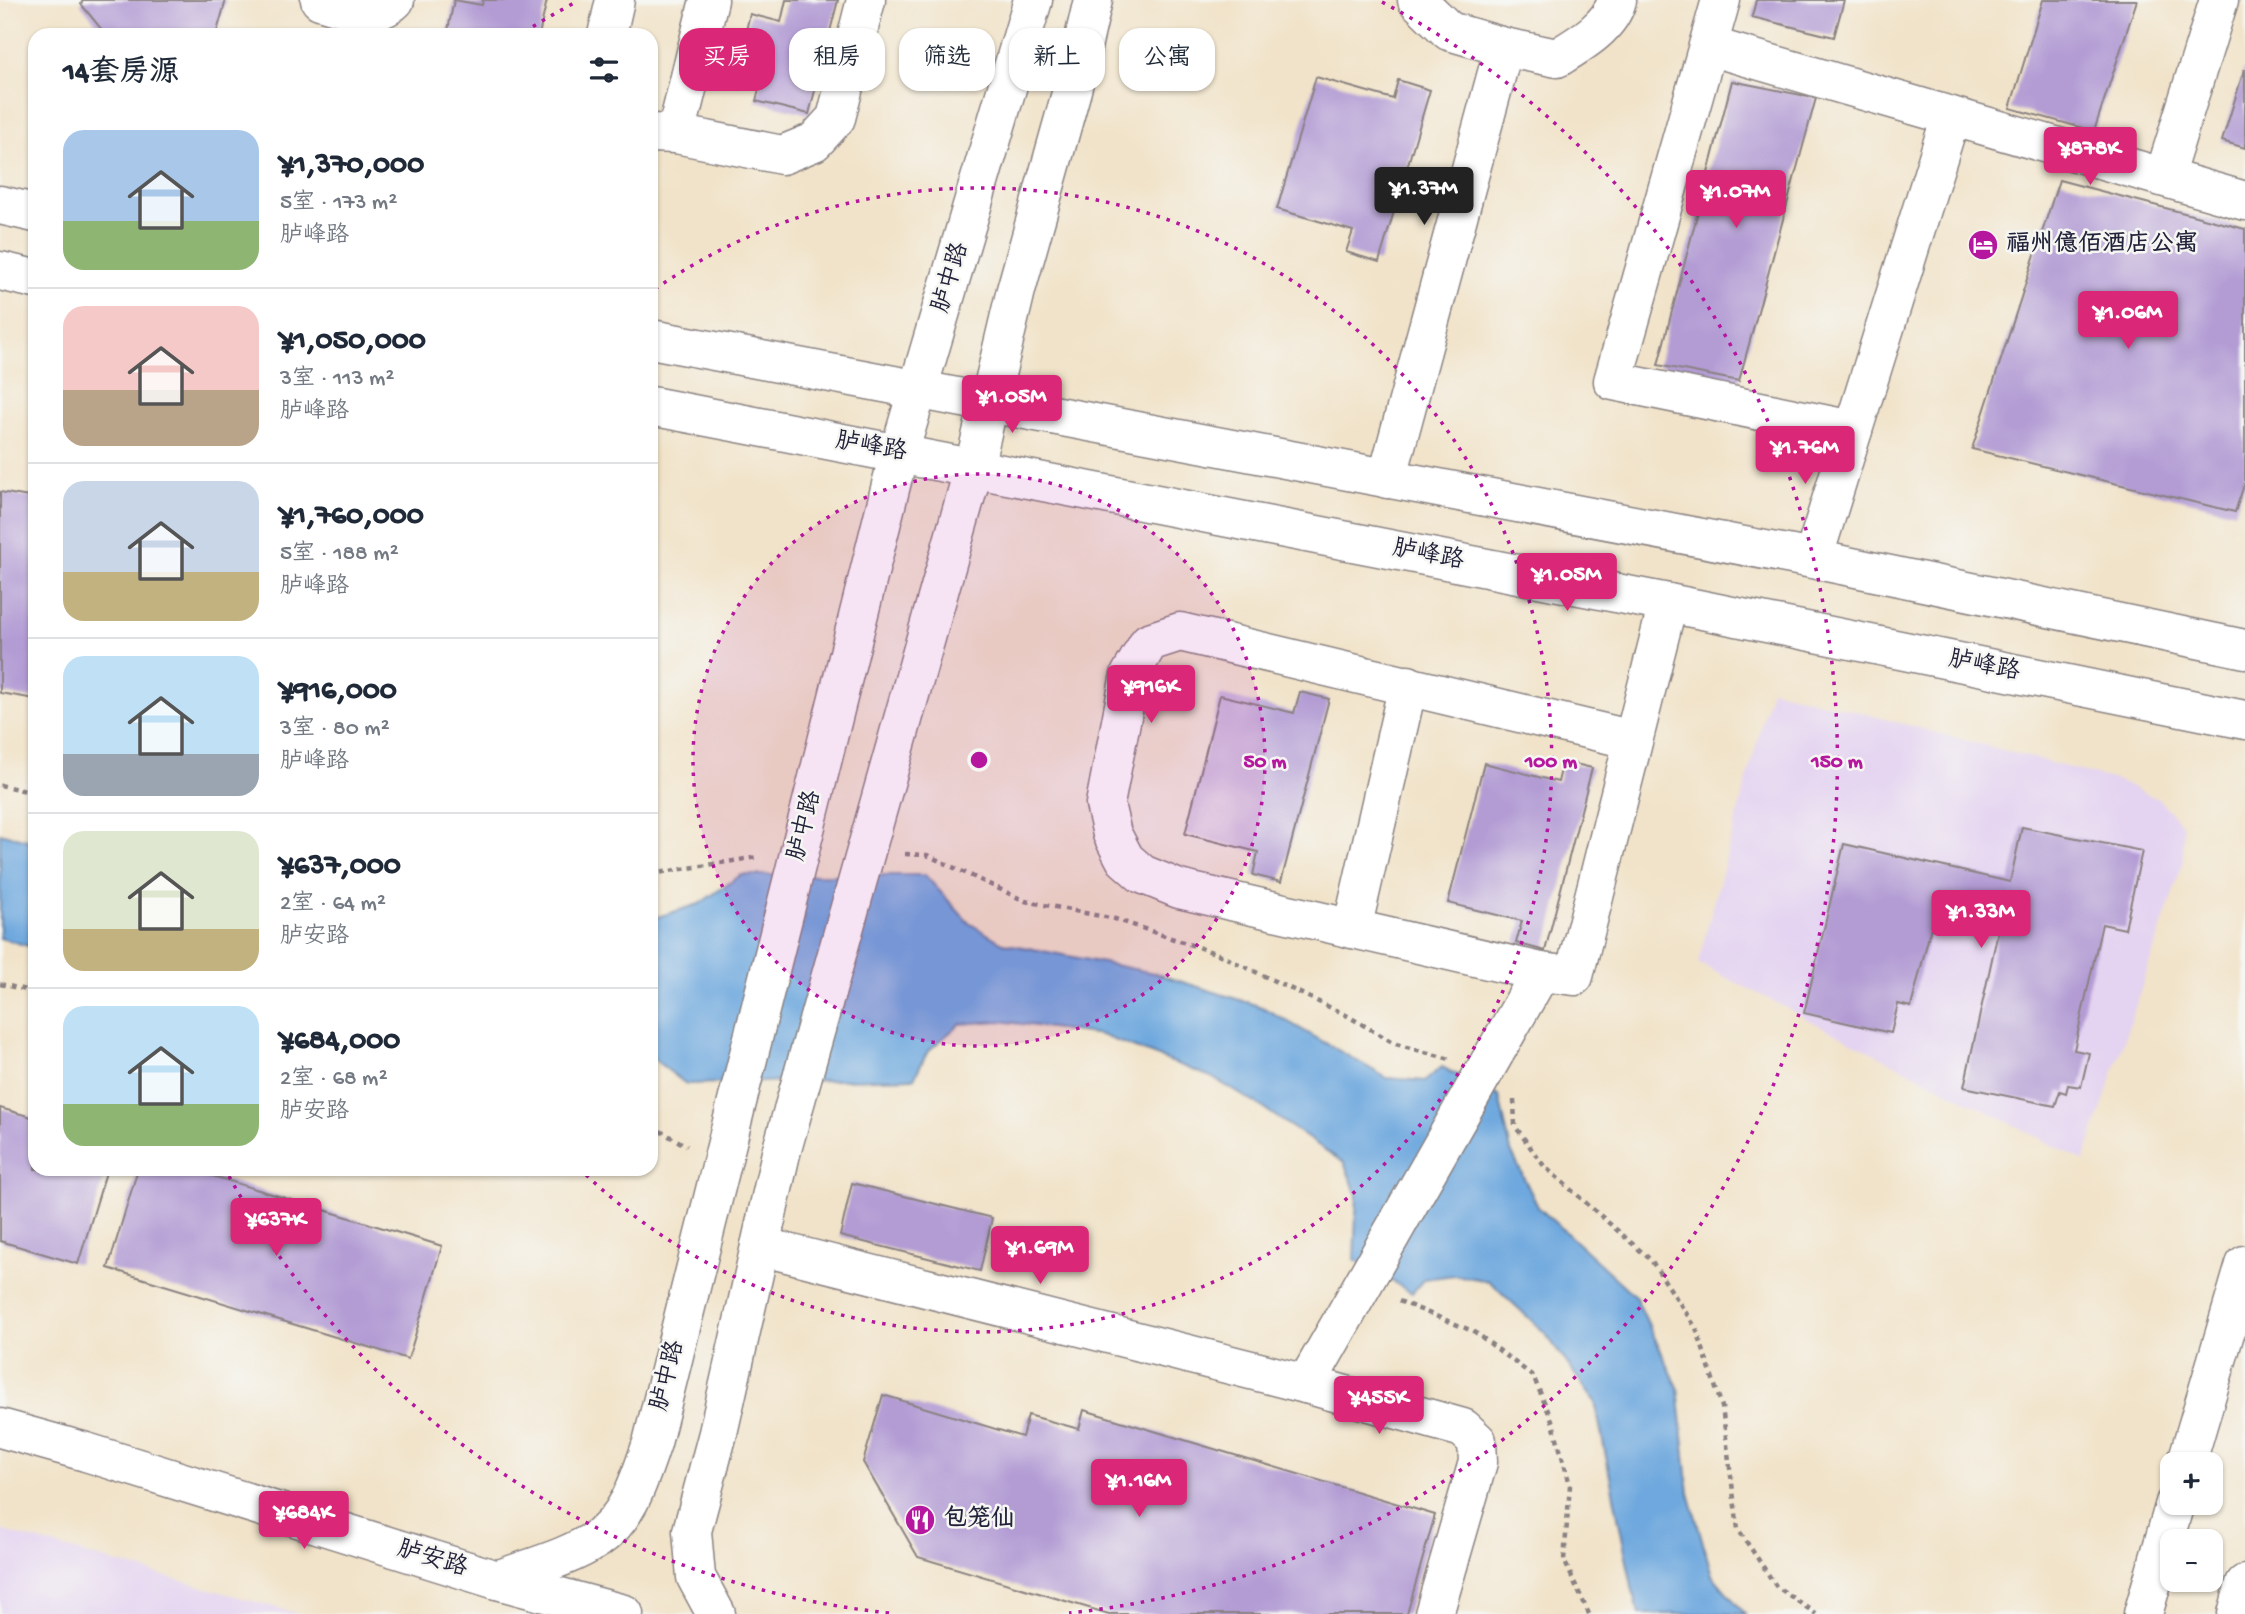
<!DOCTYPE html>
<html lang="zh">
<head>
<meta charset="utf-8">
<style>
  body { margin:0; font-family:"Gochi Hand","LXGW WenKai TC",sans-serif; background:#f2f2f3; color:#1f2937; height:100vh; display:flex; flex-direction:column; font-size:26px; white-space:nowrap }
  * { box-sizing:border-box; margin:0 }
  p { font-size:23px; color:#747a83 }
  .icon { flex:none; width:38px; height:38px; fill:none; stroke:currentColor; stroke-width:2; stroke-linecap:round; stroke-linejoin:round }
  .map { position:relative; flex:1; overflow:hidden }
  .drawer { position:absolute; left:28px; top:28px; width:630px; height:1148px; display:flex; flex-direction:column; background:#fff; border-radius:21px; box-shadow:0 2px 5px #0004 }
  .drawer>* { flex:none }
  .top-card { position:absolute; left:679px; top:28px; width:665px; height:63px; display:flex; gap:14px }
  .controls { position:absolute; left:2160px; top:1452px; display:grid; gap:14px }
  .controls a { display:grid; place-items:center; width:63px; height:63px; border-radius:14px; background:#fff; box-shadow:0 2px 5px #0004; font-size:35px }
  .price { position:absolute; translate:-50% -60px; padding:0 16px; border-radius:7px; background:#db2777; color:#fff; font-size:23px; line-height:46px; filter:drop-shadow(0 2px 4px #0008) }
  .price::after { content:''; position:absolute; left:50%; top:42px; width:21px; height:16px; margin-left:-10px; background:inherit; clip-path:polygon(0 0,100% 0,50% 100%) }
  .price.selected { background:#222; color:#fff }
  ul { padding:0; list-style:none }
  li { display:flex; align-items:center; gap:21px; height:175px; padding:0 35px }
  li+li { border-top:2px solid #e0e1e3 }
  li span { display:grid; place-items:center; flex:none; width:196px; height:140px; border-radius:21px; color:#555 }
  li>.icon { margin-inline-start:auto }
  span .icon { width:84px; height:84px; fill:#fffc; stroke-width:1 }
  li b { font-size:30px }
  h2 { display:flex; justify-content:space-between; align-items:center; height:84px; padding:0 35px; font-size:30px }
  .pill { padding:0 24px; border-radius:21px; background:#fff; box-shadow:0 2px 5px #0004; font-size:24px; line-height:63px }
  .pill.selected { background:#db2777; color:#fff }
  .map>svg:first-child { display:block }
</style>
</head>
<body>
<div class="map">
<svg width="2245" height="1614" viewBox="0 0 2245 1614">
  <rect width="100%" height="100%" fill="#f6f6f2"/>
  <filter id="ink" filterUnits="userSpaceOnUse"><feTurbulence type="fractalNoise" baseFrequency=".0143" numOctaves="2"/><feDisplacementMap in="SourceGraphic" scale="14" xChannelSelector="R" yChannelSelector="G"/><feConvolveMatrix kernelMatrix="1 2 1 2 8 2 1 2 1" color-interpolation-filters="sRGB"/></filter>
  <filter id="wash" filterUnits="userSpaceOnUse"><feTurbulence type="fractalNoise" baseFrequency=".00686" numOctaves="4" result="noise"/><feDisplacementMap in="SourceGraphic" scale="28" xChannelSelector="R" yChannelSelector="G"/><feGaussianBlur stdDeviation="1.57" result="paint"/><feColorMatrix in="noise" values="0 0 0 0 0 0 0 0 0 0 0 0 0 0 0 0 0 1.4 0 .05"/><feComposite in="paint" operator="in"/></filter>
  <g filter="url(#wash)">
    <rect width="100%" height="100%" fill="#f1e3c9"/>
    <g fill="#e4d3f1">
      <polygon points="1771,689 2119,781 2160,800 2183,826 2183,863 2084,1161 1698,963"/>
      <polygon points="0,1530 299,1614 0,1614"/>
    </g>
    <g fill="#6ea8de" stroke="#48658c" stroke-width="2">
      <polygon points="0,833 35,842 35,948 0,938"/>
      <polygon points="741,875 925,875 969,923 1003,943 1154,973 1262,1007 1387,1078 1425,1081 1442,1067 1499,1096 1511,1151 1538,1207 1635,1296 1678,1387 1689,1493 1712,1575 1745,1614 1640,1614 1636,1606 1595,1402 1545,1333 1489,1281 1455,1275 1424,1279 1412,1293 1354,1259 1357,1194 1344,1163 1265,1109 1211,1077 1101,1035 1000,1021 960,1024 928,1051 914,1078 686,1084 651,1057 651,919 699,904"/>
    </g>
    <g id="blocks">
      <g fill="#b39cd4">
        <polygon points="83,0 226,0 216,35 106,35 81,4"/>
        <polygon points="454,0 482,5 483,0 547,0 539,35 447,35"/>
        <polygon points="786,0 838,0 809,114 756,101 761,81 735,75 750,14 781,22"/>
        <polygon points="1756,0 1844,0 1834,37 1752,17"/>
        <polygon points="2043,0 2137,0 2094,131 2010,108"/>
        <polygon points="2244,70 2245,70 2245,148 2222,141"/>
        <polygon points="1316,77 1393,99 1398,80 1430,90 1379,262 1346,252 1353,231 1277,209"/>
        <polygon points="1732,81 1816,98 1739,381 1658,365"/>
        <polygon points="2059,180 2245,229 2245,482 2235,512 1972,449"/>
        <polygon points="0,492 35,498 35,699 0,693"/>
        <polygon points="1300,692 1329,699 1281,882 1253,875 1258,852 1185,834 1220,695 1294,713"/>
        <polygon points="1563,761 1592,768 1545,951 1516,943 1522,921 1448,903 1484,763 1558,782"/>
        <polygon points="2022,827 2142,851 2125,929 2102,924 2074,1050 2089,1053 2081,1087 2068,1085 2066,1093 2060,1091 2055,1106 1964,1087 1999,927 1935,911 1911,1007 1898,1004 1891,1033 1804,1013 1844,844 2010,882"/>
        <polygon points="0,1108 35,1118 35,1169 107,1169 78,1264 0,1241"/>
        <polygon points="138,1169 190,1169 442,1246 408,1359 108,1268"/>
        <polygon points="852,1183 992,1218 980,1271 840,1236"/>
        <polygon points="883,1395 1022,1437 1028,1415 1079,1429 1084,1410 1435,1515 1407,1614 1109,1614 918,1557 863,1462"/>
      </g>
    </g>
  </g>
  <g filter="url(#ink)">
    <use href="#blocks" fill-opacity="0" stroke="#8a8282" stroke-width="2"/>
    <g fill="none" stroke-linecap="round" stroke-linejoin="round">
      <g stroke="#8a8282" stroke-width="41">
        <g id="minor">
          <path d="M320 0C344 7 374 21 395 0"/>
          <polyline points="607,35 615,0"/>
          <polyline points="1709,46 1951,116 1853,430 1613,381 1721,0"/>
          <path d="M1504 47 1557 58C1580 44 1610 27 1617 0"/>
          <polyline points="1951,116 2245,201"/>
          <polyline points="651,133 676,134 782,155 814,142 836,118 866,0"/>
          <polyline points="676,134 709,0"/>
          <polyline points="2164,177 2219,0"/>
          <polyline points="0,205 35,213"/>
          <polyline points="0,271 35,279"/>
          <polyline points="651,339 1813,559 2245,649"/>
          <polyline points="651,406 1668,603 2245,720"/>
          <polyline points="1387,479 1504,47 1449,31 1417,0"/>
          <polyline points="1813,559 1853,430"/>
          <polyline points="1352,929 1408,685"/>
          <polyline points="1541,972 1179,889 1142,874 1125,859 1112,834 1105,804 1130,675 1149,642 1180,632 1633,740"/>
          <polyline points="760,1246 1306,1384"/>
          <polyline points="0,1428 86,1452 497,1580 624,1614"/>
          <path d="M497 1580C529 1568 568 1558 597 1539 629 1518 640 1477 652 1443L899 453 1033 0"/>
          <polyline points="716,1614 696,1577 692,1531 718,1433 781,1153 974,467 1016,290 1072,90 1093,0"/>
          <polyline points="1434,1614 1478,1462 1477,1441 1463,1428 1306,1384 1541,972 1574,976 1668,603"/>
        </g>
      </g>
      <g stroke="#8a8282" stroke-width="41">
        <g id="major">
          <polyline points="2186,1465 2245,1265"/>
          <polyline points="2143,1614 2175,1503"/>
          <polyline points="2237,1614 2245,1584"/>
        </g>
      </g>
      <g stroke="#8a8282" stroke-width="4.5" stroke-dasharray="5 5" stroke-linecap="butt">
        <polyline points="0,785 35,793"/>
        <polyline points="905,854 927,855 1025,901 1115,919 1218,954 1346,1015 1396,1044 1450,1059"/>
        <polyline points="651,874 758,857"/>
        <polyline points="0,984 35,992"/>
        <polyline points="1514,1100 1515,1126 1544,1166 1651,1260 1696,1328 1722,1407 1738,1529 1776,1586 1816,1614"/>
        <polyline points="651,1126 687,1146"/>
        <polyline points="1399,1301 1475,1332 1533,1376 1552,1420 1570,1485 1564,1560 1589,1614"/>
      </g>
      <use href="#minor" stroke="#fff" stroke-width="38"/>
      <use href="#major" stroke="#fff" stroke-width="38"/>
    </g>
  </g>
  <circle cx="979" cy="760" r="286" fill="#b5179e" fill-opacity=".12"/>
  <g fill="none" stroke="#b5179e" stroke-width="3.5" stroke-dasharray="3.5 7">
    <circle cx="979" cy="760" r="286"/>
    <path d="M655 289A572 572 0 1 1 582 1171"/>
    <path d="M889 1613A858 858 0 0 1 225 1169M524 32A858 858 0 0 1 576 2M1382 2A858 858 0 0 1 1069 1613"/>
  </g>
  <defs>
    <g id="hotel-disc" transform="scale(1.575)"><circle r="9.5" fill="#b5179e" stroke="#f6f6f2"/><path d="M-6-4.5h1.5V1H6V5H4.5V3h-9V5H-6ZM-4 0a1.8 1.8 0 1 1 3.6 0ZM.5 0V-2.5h3Q6-2.5 6 0Z" fill="#fff"/></g>
    <g id="restaurant-disc" transform="scale(1.575)"><circle r="9.5" fill="#b5179e" stroke="#f6f6f2"/><path d="M-5-6h1v4h1v-4h1v4h1v-4h1v5L-1.5 .5V6h-2V.5L-5-1ZM5-6V6H3V1.5H1.5Q1.5-4 5-6Z" fill="#fff"/></g>
  </defs>
  <g fill-rule="evenodd">
    <use href="#hotel-disc" x="1983" y="245"/>
    <use href="#restaurant-disc" x="920" y="1520"/>
  </g>
  <g text-anchor="middle" dominant-baseline="central" stroke-width="5" stroke-linejoin="round" paint-order="stroke">
    <g font-size="24" font-weight="bold" fill="#22223b" stroke="#f6f6f2" text-anchor="start">
      <text x="2006" y="245">福州億佰酒店公寓</text>
      <text x="943" y="1520">包笼仙</text>
    </g>
    <g font-size="24" fill="#22223b" stroke="#f6f6f2">
      <text transform="translate(952 278) rotate(-73)">胪中路</text>
      <text transform="translate(871 448) rotate(10)">胪峰路</text>
      <text transform="translate(1428 556) rotate(11)">胪峰路</text>
      <text transform="translate(1984 667) rotate(11)">胪峰路</text>
      <text transform="translate(806 826) rotate(-76)">胪中路</text>
      <text transform="translate(669 1376) rotate(-76)">胪中路</text>
      <text transform="translate(432 1560) rotate(17)">胪安路</text>
    </g>
  </g>
  <circle cx="979" cy="760" r="10" fill="#b5179e" stroke="#f6f6f2" stroke-width="3.5"/>
  <g font-size="21" text-anchor="middle" font-weight="bold" fill="#b5179e" stroke="#f6f6f2" stroke-width="5" stroke-linejoin="round" paint-order="stroke">
    <text x="1265" y="767">50 m</text>
    <text x="1551" y="767">100 m</text>
    <text x="1837" y="767">150 m</text>
  </g>
</svg>
<div class="controls">
<a>+</a>
<a>−</a>
</div>
<b class="price" style="left:2090px;top:187px">¥878K</b>
<b class="price selected" style="left:1424px;top:227px">¥1.37M</b>
<b class="price" style="left:1736px;top:230px">¥1.07M</b>
<b class="price" style="left:2128px;top:351px">¥1.06M</b>
<b class="price" style="left:1012px;top:435px">¥1.05M</b>
<b class="price" style="left:1805px;top:486px">¥1.76M</b>
<b class="price" style="left:1567px;top:613px">¥1.05M</b>
<b class="price" style="left:1151px;top:725px">¥916K</b>
<b class="price" style="left:1981px;top:950px">¥1.33M</b>
<b class="price" style="left:276px;top:1258px">¥637K</b>
<b class="price" style="left:1040px;top:1286px">¥1.69M</b>
<b class="price" style="left:1379px;top:1436px">¥455K</b>
<b class="price" style="left:1139px;top:1519px">¥1.16M</b>
<b class="price" style="left:304px;top:1551px">¥684K</b>
<div class="top-card">
<a class="pill selected">买房</a>
<a class="pill">租房</a>
<a class="pill">筛选</a>
<a class="pill">新上</a>
<a class="pill">公寓</a>
</div>
<section class="drawer">
<h2>14套房源<svg class="icon" aria-label="filters" viewBox="0 0 24 24"><path d="M4 7h16M4 17h16"/><circle cx="9" cy="7" r="2"/><circle cx="15" cy="17" r="2"/></svg></h2>
<ul>
<li><span style="background:linear-gradient(#a9c7e8 65%,#8fb573 0)"><svg class="icon" aria-label="home" viewBox="0 0 24 24"><path d="M3 11l9-7 9 7M6 9v11h12V9"/></svg></span><div><b>¥1,370,000</b><p>5室 · 173 m²</p><p>胪峰路</p></div></li>
<li><span style="background:linear-gradient(#f6c9c9 60%,#b9a48a 0)"><svg class="icon" aria-label="home" viewBox="0 0 24 24"><path d="M3 11l9-7 9 7M6 9v11h12V9"/></svg></span><div><b>¥1,050,000</b><p>3室 · 113 m²</p><p>胪峰路</p></div></li>
<li><span style="background:linear-gradient(#c9d6e8 65%,#c2b280 0)"><svg class="icon" aria-label="home" viewBox="0 0 24 24"><path d="M3 11l9-7 9 7M6 9v11h12V9"/></svg></span><div><b>¥1,760,000</b><p>5室 · 188 m²</p><p>胪峰路</p></div></li>
<li><span style="background:linear-gradient(#bfe0f5 70%,#9aa5b1 0)"><svg class="icon" aria-label="home" viewBox="0 0 24 24"><path d="M3 11l9-7 9 7M6 9v11h12V9"/></svg></span><div><b>¥916,000</b><p>3室 · 80 m²</p><p>胪峰路</p></div></li>
<li><span style="background:linear-gradient(#dfe7d0 70%,#c2b280 0)"><svg class="icon" aria-label="home" viewBox="0 0 24 24"><path d="M3 11l9-7 9 7M6 9v11h12V9"/></svg></span><div><b>¥637,000</b><p>2室 · 64 m²</p><p>胪安路</p></div></li>
<li><span style="background:linear-gradient(#bfe0f5 70%,#8fb573 0)"><svg class="icon" aria-label="home" viewBox="0 0 24 24"><path d="M3 11l9-7 9 7M6 9v11h12V9"/></svg></span><div><b>¥684,000</b><p>2室 · 68 m²</p><p>胪安路</p></div></li>
</ul>
</section>
</div>
</body>
</html>
